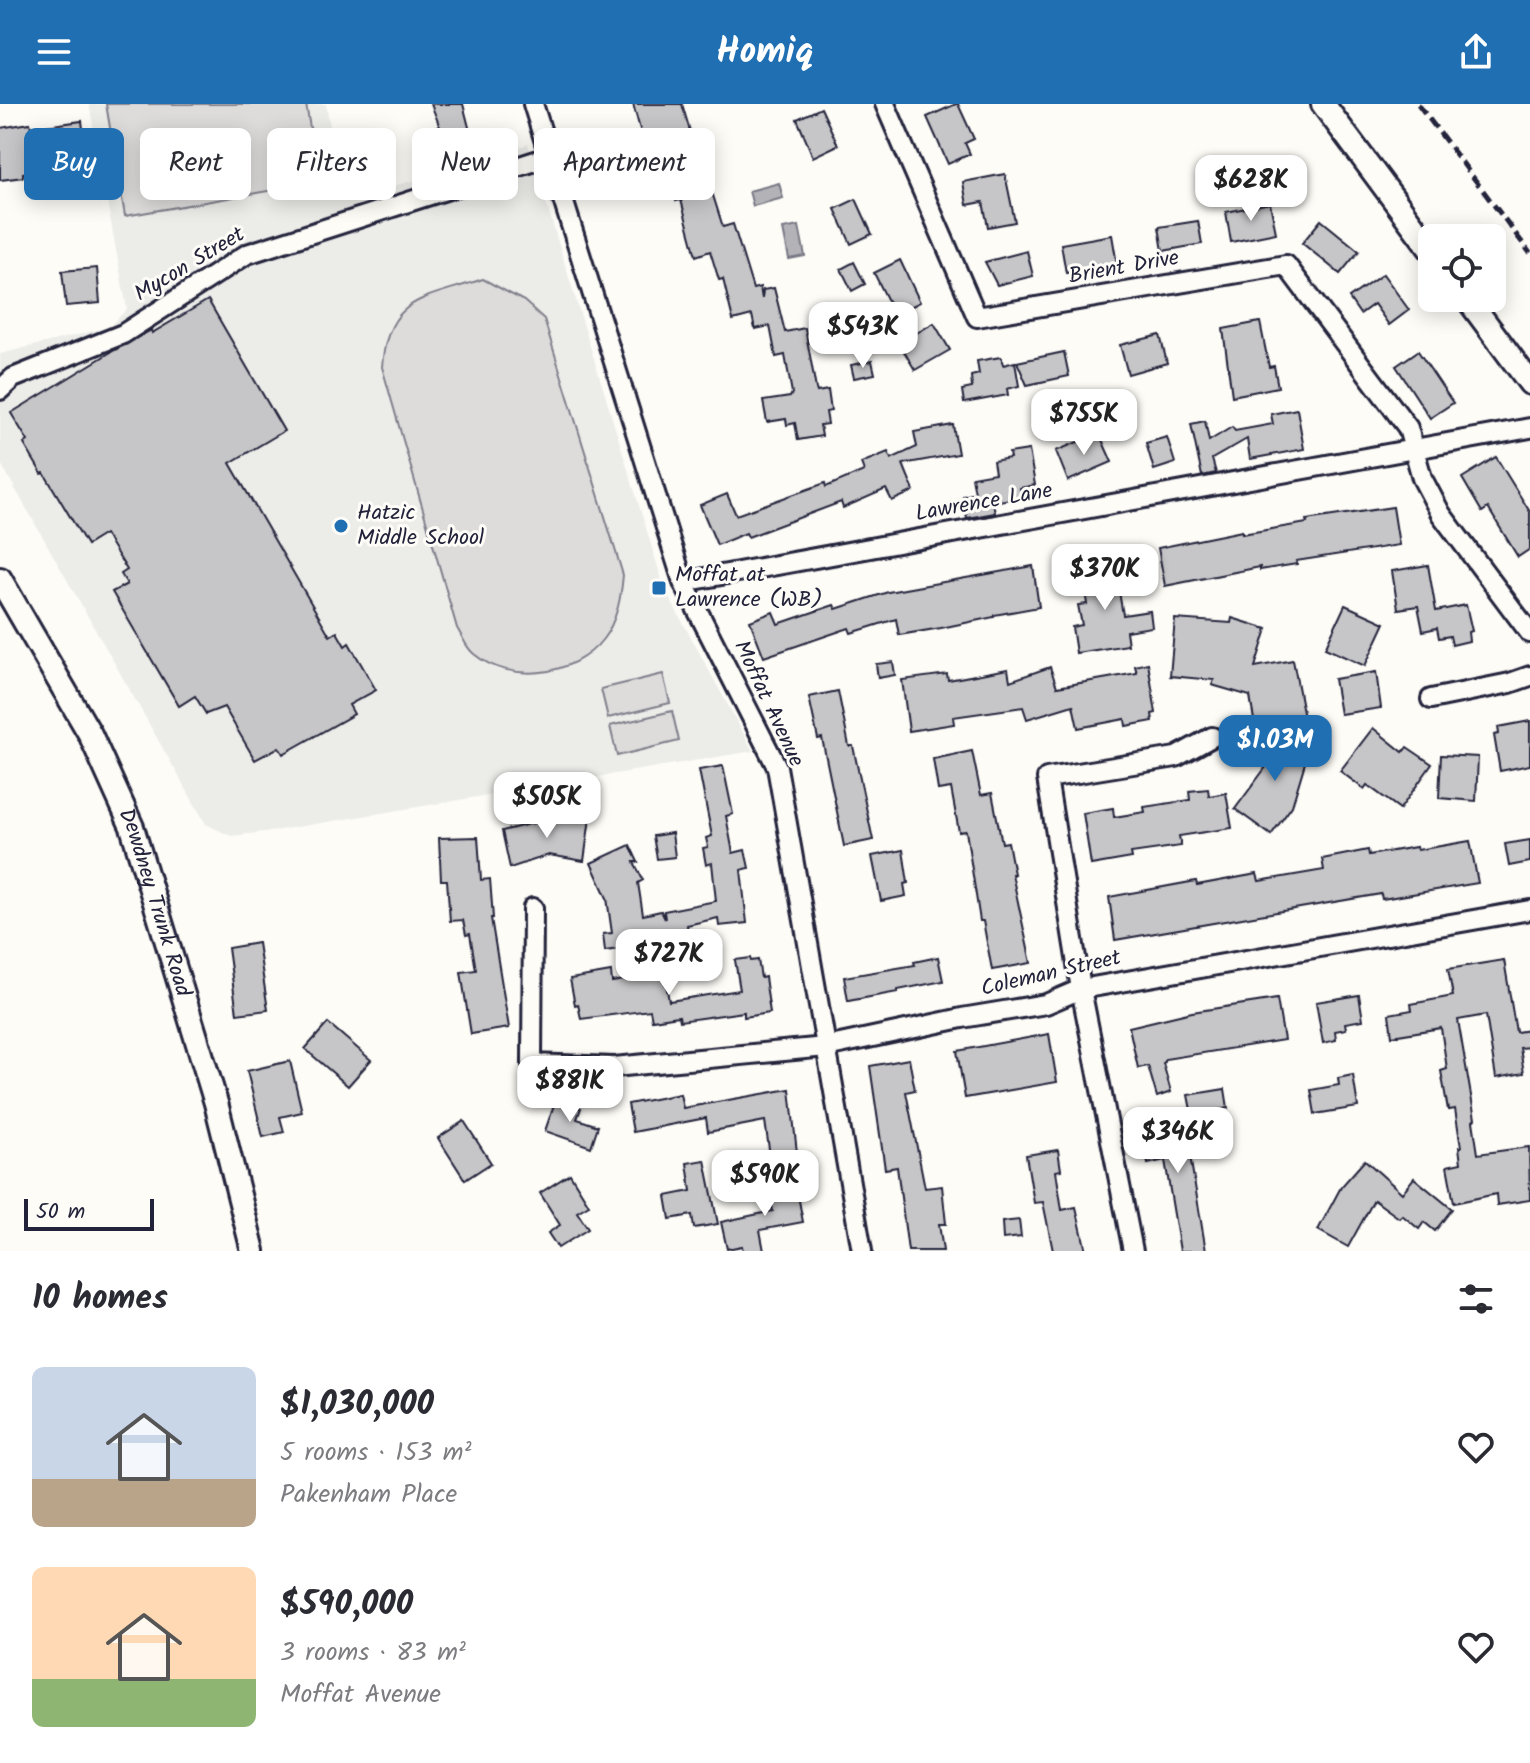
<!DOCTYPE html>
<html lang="en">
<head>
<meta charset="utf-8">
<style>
  body { margin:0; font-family:Kalam,sans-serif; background:#f2f2f3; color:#2b2b33; height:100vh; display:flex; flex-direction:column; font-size:30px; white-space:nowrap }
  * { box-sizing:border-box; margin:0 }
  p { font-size:26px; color:#7c7c81 }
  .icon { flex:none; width:44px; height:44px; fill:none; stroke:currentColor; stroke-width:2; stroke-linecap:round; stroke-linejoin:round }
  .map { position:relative; height:1147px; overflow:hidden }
  .sheet { display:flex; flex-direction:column; background:#fff; flex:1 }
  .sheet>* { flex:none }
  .top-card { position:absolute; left:24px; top:24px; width:800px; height:72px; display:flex; gap:16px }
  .tools { position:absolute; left:1418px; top:120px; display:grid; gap:16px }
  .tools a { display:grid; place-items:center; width:88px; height:88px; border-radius:12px; background:#fff; box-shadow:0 4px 20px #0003; font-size:40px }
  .scale { position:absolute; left:24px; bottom:20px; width:130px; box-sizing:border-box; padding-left:8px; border:4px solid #22223b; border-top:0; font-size:22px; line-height:28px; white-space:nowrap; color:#22223b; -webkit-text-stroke:6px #fdfcf7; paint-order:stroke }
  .price { position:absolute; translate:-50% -68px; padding:0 18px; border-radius:16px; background:#fff; color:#222; font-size:26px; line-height:52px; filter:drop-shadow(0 2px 4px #0008) }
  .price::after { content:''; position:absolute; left:50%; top:48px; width:24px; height:18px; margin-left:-12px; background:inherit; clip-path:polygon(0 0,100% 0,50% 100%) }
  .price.active { background:#1f6fb2; color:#fff }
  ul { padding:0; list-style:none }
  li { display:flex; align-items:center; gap:24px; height:200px; padding:0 32px }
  li span { display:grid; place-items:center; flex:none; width:224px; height:160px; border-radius:12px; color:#555 }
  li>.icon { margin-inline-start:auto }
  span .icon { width:96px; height:96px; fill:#fffc; stroke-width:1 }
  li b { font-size:34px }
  h2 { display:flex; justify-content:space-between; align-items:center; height:96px; padding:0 32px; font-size:34px }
  .tag { padding:0 28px; border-radius:12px; background:#fff; box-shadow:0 4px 20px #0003; font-size:28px; line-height:72px }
  .tag.active { background:#1f6fb2; color:#fff }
  header { display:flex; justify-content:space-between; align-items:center; height:104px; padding:0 32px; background:#1f6fb2; color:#fff; font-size:36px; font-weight:700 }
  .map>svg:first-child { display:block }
</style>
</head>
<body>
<header><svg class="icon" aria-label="menu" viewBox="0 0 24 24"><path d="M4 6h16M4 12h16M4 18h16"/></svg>Homiq<svg class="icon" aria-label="share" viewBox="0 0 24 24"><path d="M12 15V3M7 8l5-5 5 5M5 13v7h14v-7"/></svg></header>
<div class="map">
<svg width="1530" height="1147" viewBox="0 0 1530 1147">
  <rect width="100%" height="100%" fill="#fdfcf7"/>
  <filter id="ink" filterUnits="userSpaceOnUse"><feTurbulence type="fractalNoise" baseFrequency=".0125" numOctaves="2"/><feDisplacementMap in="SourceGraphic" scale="16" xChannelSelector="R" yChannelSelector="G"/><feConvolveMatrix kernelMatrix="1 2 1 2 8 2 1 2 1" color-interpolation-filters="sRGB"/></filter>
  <g filter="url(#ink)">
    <polygon fill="#ecece9" points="89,0 326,0 343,96 473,60 528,40 665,486 753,647 273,727 231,732 206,720 0,358 0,250 109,223 127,205"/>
    <g fill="#dddcdb" stroke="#807f8b" stroke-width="2">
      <polygon points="106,0 306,0 319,78 125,112"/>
      <path d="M483 175 524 197 544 215 623 471C621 493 617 517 603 535 574 573 510 580 474 550 466 544 462 532 457 524L382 263C387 192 425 195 483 175Z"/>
      <polygon points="663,570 670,599 608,614 601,585"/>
      <polygon points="672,607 679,637 617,652 610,622"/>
    </g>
    <g fill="#b2b2b7" stroke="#787885" stroke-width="2">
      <polygon points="779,79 783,94 753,102 749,87"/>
      <polygon points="799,122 805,152 789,155 783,125"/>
      <polygon points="895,225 898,239 871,245 868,230"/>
    </g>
    <g fill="#c6c6c8" stroke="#22223b" stroke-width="2">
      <polygon points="431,0 463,0 473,39 467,41 472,56 445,63 434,24 440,23"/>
      <polygon points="633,0 682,0 702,68 705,66 723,123 733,120 753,185 760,183 762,195 763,186 774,184 785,228 805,224 816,285 817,288 828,286 831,307 826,308 828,320 820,321 822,332 798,336 795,319 787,321 786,315 767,318 763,297 790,293 792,289 785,251 776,253 770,222 755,225 752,211 733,216 723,175 719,176 710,147 696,152 681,96 676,97 657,44 633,51 628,33 641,29"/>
      <polygon points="956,0 958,0 974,35 965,39 970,50 948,60 927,13"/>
      <polygon points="821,4 838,41 813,53 797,15"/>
      <polygon points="82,17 90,78 60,82 57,65 23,69 23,73 0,76 0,24 30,19 31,24"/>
      <polygon points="1005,70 1015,118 988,123 983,98 967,101 963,78"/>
      <polygon points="856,95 872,130 851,140 835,105"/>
      <polygon points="1270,99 1276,129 1231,138 1226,108"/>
      <polygon points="1321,116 1359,147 1340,170 1302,139"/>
      <polygon points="1198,117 1202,140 1163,147 1159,123"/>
      <polygon points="1112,131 1117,160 1066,169 1061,140"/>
      <polygon points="1027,147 1033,172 997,181 985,158"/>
      <polygon points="900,156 920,198 895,211 874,169"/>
      <polygon points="854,158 865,180 852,187 841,165"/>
      <polygon points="97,164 100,199 66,202 62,167"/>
      <polygon points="1383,170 1409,206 1389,221 1374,200 1360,210 1349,194"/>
      <polygon points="208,196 284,327 230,359 330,532 337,528 345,542 349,539 376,586 349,601 354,610 283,650 279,643 255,656 224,603 206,610 195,592 179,602 112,488 127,480 121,470 127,466 105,430 87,441 44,369 42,370 24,340 28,337 11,309 111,248 151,226 152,229"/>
      <polygon points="1260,218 1269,263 1274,262 1278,283 1232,292 1223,225"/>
      <polygon points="934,219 950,246 915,266 899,239"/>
      <polygon points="1160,231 1167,259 1128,270 1120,241"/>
      <polygon points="1418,247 1453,299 1430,314 1396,262"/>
      <polygon points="1064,248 1069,272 1027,281 1017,258"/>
      <polygon points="1001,253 1003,261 1015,258 1019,282 1007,285 1008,291 964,299 962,286 972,284 971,272 979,270 977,257"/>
      <polygon points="872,257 875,270 854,274 851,261"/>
      <polygon points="1297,305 1304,345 1250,355 1247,335 1212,355 1216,369 1202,372 1191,320 1205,317 1209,337 1232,323 1235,327 1273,320 1271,310"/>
      <polygon points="953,321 958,350 903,360 914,387 892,397 886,385 843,404 841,398 748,433 746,429 717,441 700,401 727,390 736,411 825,379 826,383 864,367 861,359 888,348 891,355 917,343 914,328"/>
      <polygon points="1099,329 1112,358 1068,377 1056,347"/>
      <polygon points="1167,333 1175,359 1154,366 1146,339"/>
      <polygon points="1029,346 1035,381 1020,384 1022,393 993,398 995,409 967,414 963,392 975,389 972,373 995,369 993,357 1010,354 1009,349"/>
      <polygon points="1496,353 1530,408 1530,445 1518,453 1488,404 1482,408 1462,374"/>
      <polygon points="1393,403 1399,441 1296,457 1297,460 1260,466 1260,463 1165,482 1158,444 1242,427 1242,430 1307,419 1306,416"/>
      <polygon points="1113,453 1123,511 1150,507 1152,523 1126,527 1128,541 1076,549 1072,523 1082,521 1078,501 1087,500 1082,468 1097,465 1095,456"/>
      <polygon points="1428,461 1436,507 1466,501 1472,527 1468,528 1469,537 1452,541 1450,532 1439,534 1437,524 1423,527 1418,502 1398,505 1392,467"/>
      <polygon points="1033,462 1039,503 994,511 994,513 941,524 899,531 896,515 851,529 849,524 764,553 750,517 773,508 778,520 834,501 836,505 888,488"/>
      <polygon points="1345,501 1385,519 1365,562 1325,544"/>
      <polygon points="1232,514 1267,525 1255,563 1293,556 1304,614 1255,622 1250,592 1212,581 1214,576 1170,572 1175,515 1231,519"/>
      <polygon points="893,558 895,571 878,574 876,560"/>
      <polygon points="1148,559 1156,609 1152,610 1153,617 1126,622 1125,615 1078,624 1073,601 1027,615 1023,603 953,613 954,620 909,627 902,576 947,570 948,576 1008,565 1010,577 1050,563 1057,583 1137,569 1135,562"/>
      <polygon points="1376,568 1381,604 1340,610 1334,575"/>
      <polygon points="838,587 849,642 853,642 873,736 844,742 822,634 818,635 809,593"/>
      <polygon points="1530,617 1530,661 1500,667 1494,631 1499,630 1498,623"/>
      <polygon points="1373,624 1403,648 1407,643 1432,660 1400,705 1367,681 1364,685 1340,667"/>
      <polygon points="1269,628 1310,642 1292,702 1271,731 1235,705 1266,663 1259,660"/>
      <polygon points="972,647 981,691 992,689 1002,739 1008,738 1014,770 1012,770 1031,859 992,866 983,817 980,817 966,727 959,728 951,684 938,686 933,655"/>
      <polygon points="1441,651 1478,653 1476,697 1439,694"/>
      <polygon points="723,662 733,710 726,712 733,749 745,746 749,764 741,766 747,819 719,822 718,814 687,821 688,829 646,837 647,841 605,847 603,830 612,829 607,794 591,759 630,741 638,758 634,758 643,776 638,779 643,811 661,807 665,815 664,807 716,797 712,759 706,761 703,744 708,743 706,734 712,732 699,666"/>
      <polygon points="1208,685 1209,692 1226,689 1232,724 1179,732 1181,742 1131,749 1132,754 1091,761 1083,709 1113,704 1114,713 1145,708 1144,703 1190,696 1189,687"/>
      <polygon points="574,711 590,714 584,757 549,751 510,764 502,727 553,714 573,717"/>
      <polygon points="672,729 675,753 657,755 653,732"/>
      <polygon points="478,733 481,776 490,775 493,814 491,814 509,924 471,930 461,868 476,866 470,830 466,831 463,816 450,817 447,776 441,776 439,734"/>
      <polygon points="1530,736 1530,758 1509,762 1505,740"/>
      <polygon points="1470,737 1478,779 1382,795 1381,790 1115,836 1109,793 1196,777 1197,781 1257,770 1259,777 1324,766 1322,755 1368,746 1369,751 1416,743 1417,746"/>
      <polygon points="903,746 908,779 904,780 906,792 881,797 872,752"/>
      <polygon points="258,839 268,906 237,910 228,844"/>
      <polygon points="938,853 943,877 898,886 898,888 848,897 844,873 915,861 914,858"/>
      <polygon points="750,854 751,857 758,856 761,874 765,873 770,909 744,913 744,908 680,917 679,912 652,916 650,906 581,915 578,900 575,901 570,875 611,868 612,878 664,869 669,897 740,886 735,856"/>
      <polygon points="1504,856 1516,928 1530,926 1530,943 1520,944 1524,969 1496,974 1486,911 1458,916 1475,1015 1473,1017 1478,1050 1529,1043 1530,1096 1497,1101 1496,1090 1454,1099 1447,1062 1461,1059 1459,1043 1461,1043 1455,1005 1448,1006 1441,967 1447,965 1441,924 1392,932 1389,910 1412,906 1411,900 1453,892 1448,865"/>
      <polygon points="1359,891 1363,916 1345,919 1346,925 1335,927 1336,936 1323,939 1316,898"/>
      <polygon points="1277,895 1284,936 1165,955 1165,958 1163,959 1171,988 1157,993 1148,962 1138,964 1129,923 1192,908"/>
      <polygon points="328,919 371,956 348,982 305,945"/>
      <polygon points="1049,930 1057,978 965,994 957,947"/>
      <polygon points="909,955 915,986 906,988 925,1084 942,1082 946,1120 939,1120 943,1147 908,1147 897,1063 885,1065 870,962"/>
      <polygon points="290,957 302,1008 280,1013 284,1028 263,1033 247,967"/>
      <polygon points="1353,971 1358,1003 1315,1010 1311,986 1339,981 1338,974"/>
      <polygon points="790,985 797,1049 770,1052 765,1017 708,1028 706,1014 633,1028 628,1000 680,990 683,1004"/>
      <polygon points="1225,985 1228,1004 1192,1011 1188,991"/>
      <polygon points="556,995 581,1004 577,1015 598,1022 591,1043 545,1027"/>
      <polygon points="1191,1012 1198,1050 1190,1052 1206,1147 1180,1147 1165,1056 1148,1060 1141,1021"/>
      <polygon points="464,1017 491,1059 465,1076 438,1034"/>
      <polygon points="1058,1046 1061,1066 1056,1067 1062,1106 1076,1103 1086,1147 1053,1147 1043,1098 1034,1099 1026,1051"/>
      <polygon points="705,1056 718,1120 694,1124 692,1111 670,1115 666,1092 691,1087 687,1059"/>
      <polygon points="1365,1056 1402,1089 1414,1074 1452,1105 1435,1127 1424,1118 1419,1125 1402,1111 1399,1114 1374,1096 1348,1143 1318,1126 1341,1083"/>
      <polygon points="570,1070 589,1101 577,1108 588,1125 558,1144 548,1129 560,1121 540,1089"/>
      <polygon points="795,1075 803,1118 760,1126 764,1147 743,1147 742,1142 727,1145 721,1118 773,1107 768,1080"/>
      <polygon points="1019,1116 1021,1133 1003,1135 1002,1118"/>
    </g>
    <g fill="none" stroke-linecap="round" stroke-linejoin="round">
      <g stroke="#22223b" stroke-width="24">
        <g id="minor">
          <polyline points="533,0 683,478 777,663 862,1147"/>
          <polyline points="885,0 977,213 1286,161 1408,324 1422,374 1441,410 1530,529"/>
          <polyline points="0,286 13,274 123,230 247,150 551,52"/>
          <polyline points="683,478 1530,324"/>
          <polyline points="1431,595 1510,579 1530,572"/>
          <polyline points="533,804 532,960 614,963 826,943 962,914 1046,900 1081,885 1530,806"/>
          <polyline points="1133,1147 1081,885 1047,674 1176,653 1212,633"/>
        </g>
      </g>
      <g stroke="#22223b" stroke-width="28">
        <g id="major">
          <polyline points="1323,0 1432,147"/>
          <polyline points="1467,194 1530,279"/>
          <path id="s1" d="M0 475 90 630 132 723 216 999 253 1147"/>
        </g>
      </g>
      <use href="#minor" stroke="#fdfcf7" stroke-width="18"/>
      <use href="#major" stroke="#fdfcf7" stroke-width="22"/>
      <polyline stroke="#22223b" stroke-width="5" stroke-dasharray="12 6" stroke-linecap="butt" points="1418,0 1530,149"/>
    </g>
  </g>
  <g fill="#1f6fb2" stroke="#fdfcf7" stroke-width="3">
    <circle cx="341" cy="422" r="8"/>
    <rect x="651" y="476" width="16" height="16" rx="4"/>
  </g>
  <g text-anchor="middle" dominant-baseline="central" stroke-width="6" stroke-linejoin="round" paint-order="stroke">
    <g font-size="22" fill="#22223b" stroke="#fdfcf7">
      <text transform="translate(190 161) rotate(-31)">Mycon Street</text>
      <text transform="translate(1124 164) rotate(-10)">Brient Drive</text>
      <text transform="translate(984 399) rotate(-10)">Lawrence Lane</text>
      <text transform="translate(768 600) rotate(65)">Moffat Avenue</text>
      <text stroke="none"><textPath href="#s1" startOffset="360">Dewdney Trunk Road</textPath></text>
      <text transform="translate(1051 870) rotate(-13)">Coleman Street</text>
    </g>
    <g font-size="22" fill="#22223b" stroke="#fdfcf7" text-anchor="start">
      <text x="357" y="409">Hatzic<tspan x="357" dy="25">Middle School</tspan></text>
      <text x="675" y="471">Moffat at<tspan x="675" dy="25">Lawrence (WB)</tspan></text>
    </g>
  </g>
</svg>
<div class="tools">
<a><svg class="icon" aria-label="locate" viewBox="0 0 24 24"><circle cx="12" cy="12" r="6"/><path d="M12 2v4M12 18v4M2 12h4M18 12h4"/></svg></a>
</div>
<div class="scale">50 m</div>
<b class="price" style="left:1251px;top:119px">$628K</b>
<b class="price" style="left:863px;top:266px">$543K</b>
<b class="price" style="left:1084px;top:353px">$755K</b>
<b class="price" style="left:1105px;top:508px">$370K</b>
<b class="price active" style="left:1275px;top:679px">$1.03M</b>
<b class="price" style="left:547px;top:736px">$505K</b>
<b class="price" style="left:669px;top:893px">$727K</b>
<b class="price" style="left:570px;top:1020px">$881K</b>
<b class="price" style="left:1178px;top:1071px">$346K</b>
<b class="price" style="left:765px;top:1114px">$590K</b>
<div class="top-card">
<a class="tag active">Buy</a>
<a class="tag">Rent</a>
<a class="tag">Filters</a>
<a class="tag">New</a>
<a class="tag">Apartment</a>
</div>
</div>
<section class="sheet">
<h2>10 homes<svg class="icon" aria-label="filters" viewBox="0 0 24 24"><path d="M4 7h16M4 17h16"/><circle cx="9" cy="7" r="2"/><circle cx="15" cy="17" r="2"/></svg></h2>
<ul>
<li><span style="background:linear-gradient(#c9d6e8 70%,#b9a48a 0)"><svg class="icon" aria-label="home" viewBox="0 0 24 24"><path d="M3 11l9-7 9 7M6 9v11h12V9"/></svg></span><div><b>$1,030,000</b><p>5 rooms · 153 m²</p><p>Pakenham Place</p></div><svg class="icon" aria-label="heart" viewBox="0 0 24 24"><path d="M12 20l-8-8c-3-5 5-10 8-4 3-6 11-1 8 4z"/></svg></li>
<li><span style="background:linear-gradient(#ffd9b3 70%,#8fb573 0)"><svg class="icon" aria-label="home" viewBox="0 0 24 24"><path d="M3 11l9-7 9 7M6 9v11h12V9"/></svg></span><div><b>$590,000</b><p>3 rooms · 83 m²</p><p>Moffat Avenue</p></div><svg class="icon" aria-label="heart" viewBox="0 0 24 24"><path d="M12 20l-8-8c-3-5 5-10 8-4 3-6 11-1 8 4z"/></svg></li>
</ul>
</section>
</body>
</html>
